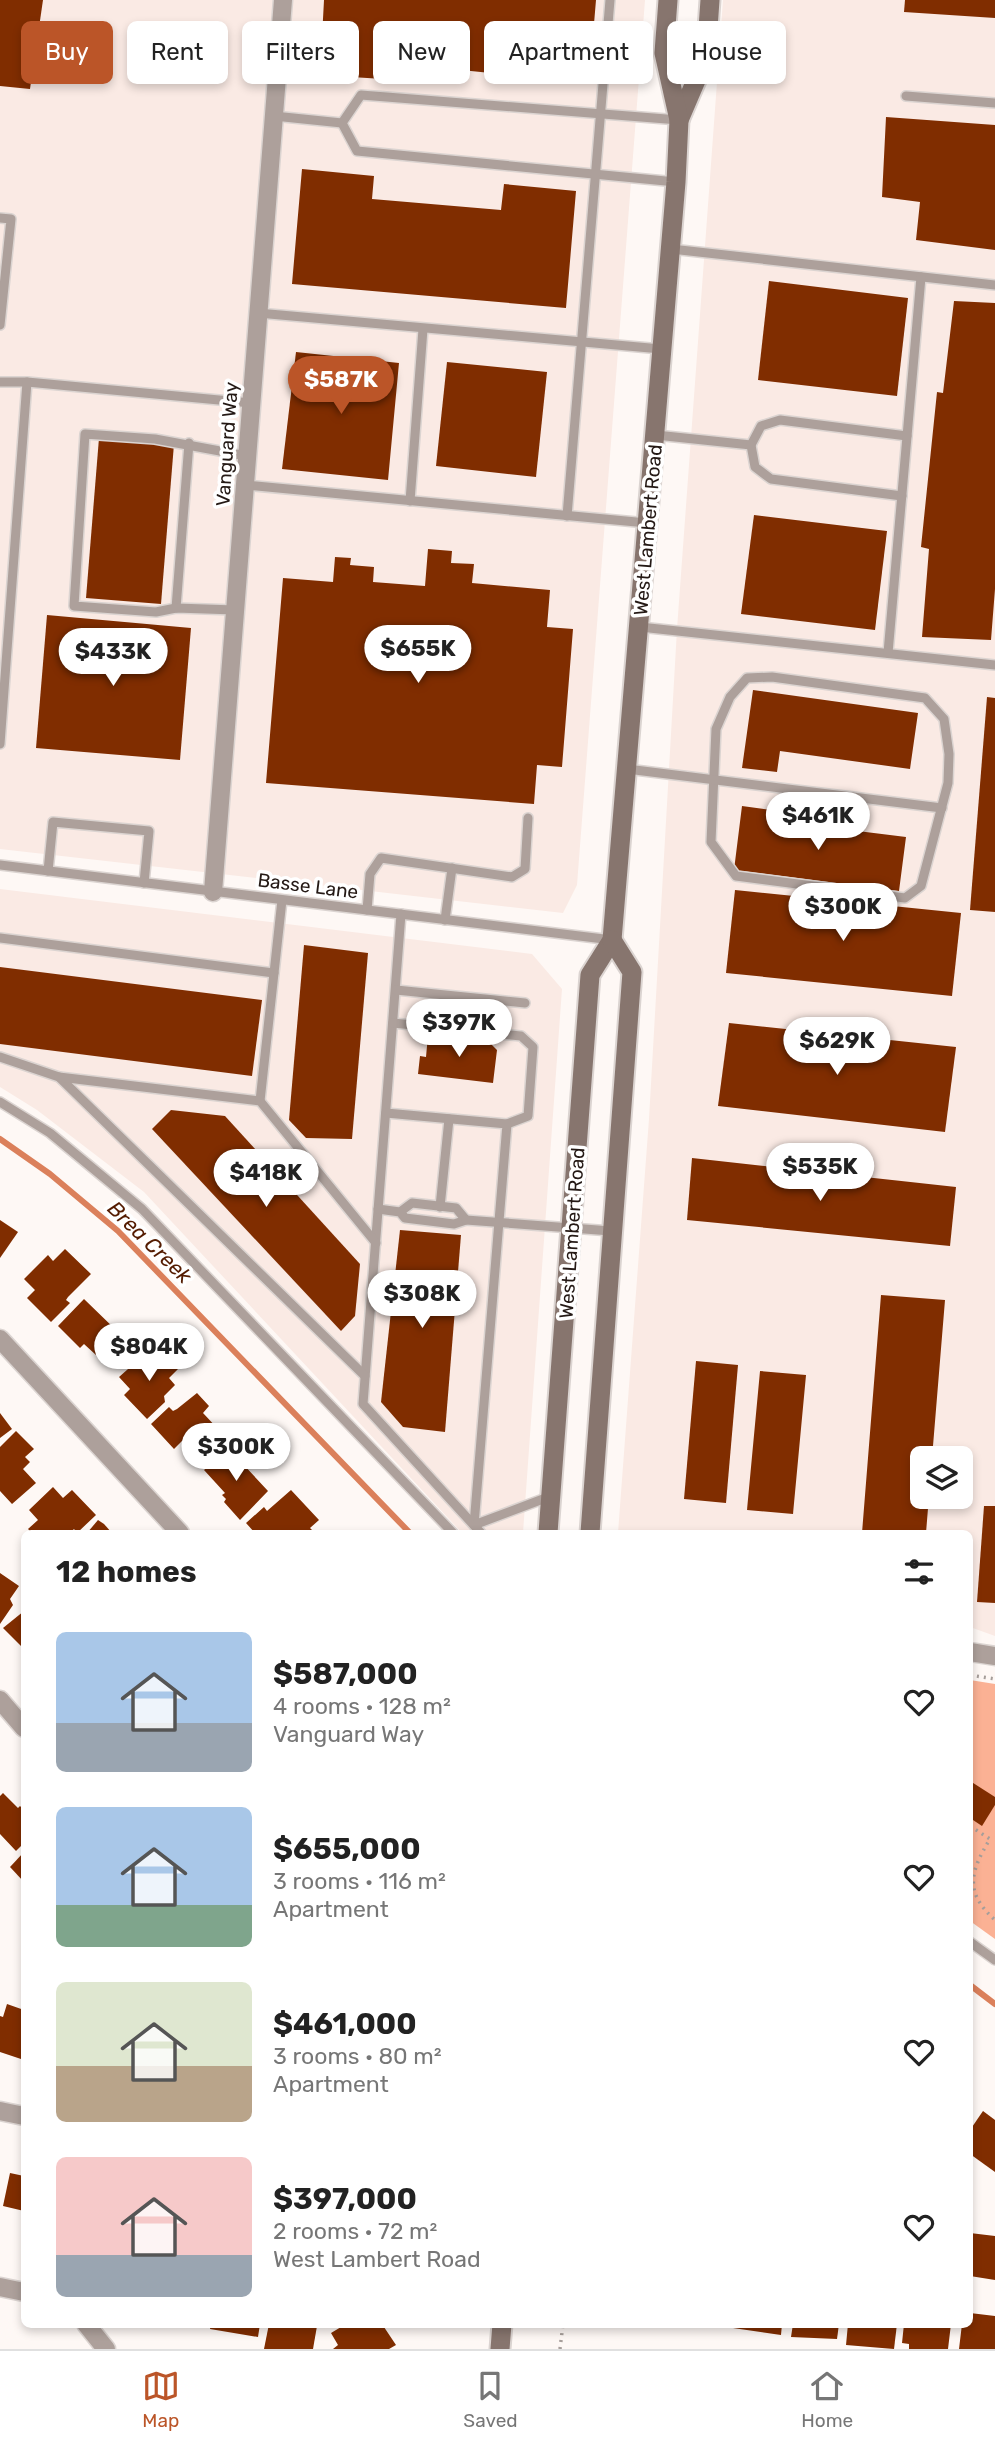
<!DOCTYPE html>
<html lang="en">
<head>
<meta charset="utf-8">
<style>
  body { margin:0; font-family:Rubik,sans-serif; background:#f2f2f2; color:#222; height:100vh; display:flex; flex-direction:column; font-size:26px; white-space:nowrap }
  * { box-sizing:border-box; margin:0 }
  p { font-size:23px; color:#767676 }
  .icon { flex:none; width:38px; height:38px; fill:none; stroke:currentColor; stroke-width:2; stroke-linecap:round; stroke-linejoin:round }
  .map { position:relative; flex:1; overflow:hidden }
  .details { position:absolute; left:21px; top:1530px; width:952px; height:798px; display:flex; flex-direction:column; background:#fff; border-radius:10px; box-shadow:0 4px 10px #0003 }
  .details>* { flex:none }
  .guide { position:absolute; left:21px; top:21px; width:954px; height:63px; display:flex; gap:14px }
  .tools { position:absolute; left:910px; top:1446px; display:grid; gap:14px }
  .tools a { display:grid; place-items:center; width:63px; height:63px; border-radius:10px; background:#fff; box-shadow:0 4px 10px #0003; font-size:35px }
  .price { position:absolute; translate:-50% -60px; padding:0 16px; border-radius:24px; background:#fff; color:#222; font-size:23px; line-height:46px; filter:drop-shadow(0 2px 4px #0008) }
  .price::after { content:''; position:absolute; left:50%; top:42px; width:21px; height:16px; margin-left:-10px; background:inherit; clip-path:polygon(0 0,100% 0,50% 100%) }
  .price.active { background:#bb5528; color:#fff }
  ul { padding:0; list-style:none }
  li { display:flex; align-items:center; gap:21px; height:175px; padding:0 35px }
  li span { display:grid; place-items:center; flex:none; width:196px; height:140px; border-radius:10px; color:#555 }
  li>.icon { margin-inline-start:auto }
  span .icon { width:84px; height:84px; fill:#fffc; stroke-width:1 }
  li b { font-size:30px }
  h2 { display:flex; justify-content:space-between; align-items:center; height:84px; padding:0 35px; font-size:30px }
  .chip { padding:0 24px; border-radius:10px; background:#fff; box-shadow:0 4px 10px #0003; font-size:24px; line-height:63px }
  .chip.active { background:#bb5528; color:#fff }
  .menu { display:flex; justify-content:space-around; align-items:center; height:98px; border-top:2px solid #e0e0e0; background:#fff; font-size:19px; color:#767676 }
  .menu a { display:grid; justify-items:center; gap:4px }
  .menu .active { color:#bb5528 }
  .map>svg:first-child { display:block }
</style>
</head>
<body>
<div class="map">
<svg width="995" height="2349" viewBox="0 0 995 2349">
  <rect width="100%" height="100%" fill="#fef8f5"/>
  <g fill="#faeae4" fill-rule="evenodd">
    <polygon points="0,0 645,0 577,885 563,913 0,849"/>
    <path d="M723 0H995V1636L970 1627V1533H618L649 1119 677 629ZM922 1458H961V1496H922Z"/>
    <polygon points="0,889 532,954 562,989 523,1533 462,1533 144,1192 37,1110 0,1087"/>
  </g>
  <polygon fill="#fbb194" points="970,1680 995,1684 995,1939 970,1921"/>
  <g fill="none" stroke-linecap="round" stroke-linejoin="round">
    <g stroke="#db805b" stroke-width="6">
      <polyline points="0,1139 50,1174 118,1231 410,1533"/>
      <polyline points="970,1985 995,2004"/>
    </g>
  </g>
  <g fill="#802d00">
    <polygon points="0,0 43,0 30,89 0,86"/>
    <polygon points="324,0 596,0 589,83 383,62 383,79 320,75"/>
    <polygon points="905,0 995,0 995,18 904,12"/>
    <polygon points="886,117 995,125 995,250 916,240 920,202 882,197"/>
    <polygon points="302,169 374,176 372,199 501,210 504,184 576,191 566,308 292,284"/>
    <polygon points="769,281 908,298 897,396 758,380"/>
    <polygon points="954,301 995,303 995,589 991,640 922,637 929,549 921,547 937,392 943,393"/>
    <polygon points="296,352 399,363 388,480 282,469"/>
    <polygon points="447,362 547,372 536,477 436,466"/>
    <polygon points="99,438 174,444 161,604 86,598"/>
    <polygon points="754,515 887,531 875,630 741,614"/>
    <polygon points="428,549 452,551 451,563 474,564 472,583 550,590 547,627 573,629 562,767 537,765 534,804 266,783 283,578 333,582 335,557 351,558 350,565 374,567 373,582 425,586"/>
    <polygon points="47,615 191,628 180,760 36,748"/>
    <polygon points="753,690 918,713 910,769 780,751 777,772 742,768"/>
    <polygon points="987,697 995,698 995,912 970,910"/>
    <polygon points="742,806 771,810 769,820 906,837 899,891 734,870"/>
    <polygon points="735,890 961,913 952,996 726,973"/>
    <polygon points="304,945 368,953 352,1139 306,1138 289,1120"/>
    <polygon points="0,967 262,1000 252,1076 0,1044"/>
    <polygon points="729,1023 956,1047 945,1132 718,1106"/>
    <polygon points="428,1035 487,1040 497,1050 493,1083 418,1074 420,1056 426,1057"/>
    <polygon points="171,1110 225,1116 360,1264 355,1316 341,1331 152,1129"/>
    <polygon points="692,1158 956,1187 950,1246 687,1220"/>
    <polygon points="0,1220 18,1232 0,1258"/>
    <polygon points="400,1230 461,1235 445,1432 403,1427 381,1402"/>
    <polygon points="65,1249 91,1274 68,1297 66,1300 70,1303 51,1322 27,1298 35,1290 24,1279 48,1255 53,1261"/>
    <polygon points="881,1295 945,1300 932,1458 922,1458 922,1496 929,1496 926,1533 862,1533"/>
    <polygon points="84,1299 118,1332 96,1355 84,1344 80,1348 58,1326"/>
    <polygon points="162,1352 178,1369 169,1378 175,1385 164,1396 165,1402 147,1419 124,1395 130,1389 119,1377 145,1354 152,1361"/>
    <polygon points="696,1361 738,1365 726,1503 684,1499"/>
    <polygon points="760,1371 806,1375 793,1514 747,1510"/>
    <polygon points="197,1393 209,1406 203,1413 218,1429 194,1454 182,1441 174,1449 151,1424 169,1407 173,1411 177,1409"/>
    <polygon points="0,1413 12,1429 0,1438"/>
    <polygon points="16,1431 34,1449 25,1457 30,1462 23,1469 36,1483 12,1504 0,1491 0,1447"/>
    <polygon points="228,1448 268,1491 240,1520 224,1502 226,1499 222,1495 225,1493 204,1470"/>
    <polygon points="53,1487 63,1498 72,1490 96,1515 77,1533 74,1529 70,1533 32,1533 28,1529 38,1520 29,1510"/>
    <polygon points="291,1490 319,1520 310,1528 312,1530 309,1533 255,1533 246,1523 264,1507 267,1511"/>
    <polygon points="984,1506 995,1506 995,1603 977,1602"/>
    <polygon points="98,1520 104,1524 112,1533 87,1533"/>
    <polygon points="0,1573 19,1586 10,1599 13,1605 0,1624"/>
    <polygon points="24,1611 24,1646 21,1646 3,1628"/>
    <polygon points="970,1781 995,1797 995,1805 982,1826 970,1818"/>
    <polygon points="3,1793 18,1808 20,1806 24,1810 24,1843 16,1851 0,1834 0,1796"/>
    <polygon points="24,1852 24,1882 10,1867"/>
    <polygon points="7,2004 24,2010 24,2060 0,2052 0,2016 3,2017"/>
    <polygon points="983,2111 995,2120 995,2172 970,2154 970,2130"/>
    <polygon points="10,2173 24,2176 24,2211 3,2206"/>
    <polygon points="970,2233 995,2236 995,2280 970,2276"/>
    <polygon points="970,2313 995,2316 995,2349 959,2349 962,2324 970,2324"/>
    <polygon points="211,2324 260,2324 258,2337 210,2329"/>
    <polygon points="269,2324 317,2326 313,2349 264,2349"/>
    <polygon points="346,2324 382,2324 396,2345 389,2349 333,2349 338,2345 331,2333"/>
    <polygon points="733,2324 782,2324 781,2335 733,2328"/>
    <polygon points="793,2324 839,2324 837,2339 791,2337"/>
    <polygon points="848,2324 897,2324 894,2349 846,2345"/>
    <polygon points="904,2324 951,2324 948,2349 909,2349 909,2344 902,2343"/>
  </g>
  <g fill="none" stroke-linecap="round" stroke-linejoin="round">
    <g stroke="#dbd4d1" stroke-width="12">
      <g id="service">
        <polyline points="906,96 995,103"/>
        <polyline points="274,116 342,123 357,151 676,182"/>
        <polyline points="342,123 361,95 679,120"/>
        <polyline points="0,218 11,219 0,325"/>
        <polyline points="671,249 995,285"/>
        <polyline points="258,313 661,349"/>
        <polyline points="0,382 27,382 251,403"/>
        <polyline points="656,435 751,445 761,426 780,420 907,436"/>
        <polyline points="751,445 755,467 771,479 902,496"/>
        <polyline points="245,485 647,523"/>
        <polyline points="410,501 423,329"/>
        <polyline points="567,516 610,0"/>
        <polyline points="176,608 189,443"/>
        <polyline points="235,610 176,608 156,612 74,606 85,434 155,439 247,456"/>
        <polyline points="640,627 995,665"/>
        <polyline points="888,653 921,277"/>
        <polygon points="772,677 925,698 944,719 949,754 948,783 921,886 905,898 736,876 711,842 716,729 730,697 747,678"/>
        <polyline points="0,744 27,382"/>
        <polyline points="627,769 942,808"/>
        <polyline points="0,865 612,940"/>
        <polyline points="48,871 53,822 149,831 144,883"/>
        <polyline points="367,910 370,874 381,858 512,877 525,869 528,818"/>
        <polyline points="401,914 363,1404 481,1533"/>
        <polyline points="445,920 452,868"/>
        <polyline points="0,938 274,973"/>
        <polyline points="396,990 525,1003"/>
        <polyline points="393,1023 521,1036 533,1047 528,1116 507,1124"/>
        <polyline points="0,1057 59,1077 365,1376"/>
        <polyline points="59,1077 260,1101 376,1243"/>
        <polyline points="260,1101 282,900"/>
        <polyline points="0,1102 50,1133 142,1209 453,1533"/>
        <polyline points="386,1113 507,1124 474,1525"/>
        <polyline points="440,1207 449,1119"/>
        <polyline points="378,1209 400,1212 405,1218 454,1224 466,1220 456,1208 412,1203 400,1212"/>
        <polyline points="466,1220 611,1231"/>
        <polyline points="474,1525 551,1496"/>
        <polyline points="970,1942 995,1960"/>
      </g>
    </g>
    <g stroke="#dbd4d1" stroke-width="21">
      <g id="minor">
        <polyline points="213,892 283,0"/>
        <polyline points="0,1339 180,1533"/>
        <polyline points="970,1652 995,1656"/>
        <polyline points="0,1700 24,1728"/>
        <polyline points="0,2111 24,2116"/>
        <polyline points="0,2287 24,2292"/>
        <polyline points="86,2324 106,2349"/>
      </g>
    </g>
    <g stroke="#dbd4d1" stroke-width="23">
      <g id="secondary">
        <polyline points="679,120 706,57 710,0"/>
        <polyline points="548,1533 590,975 612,940 676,182 679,120 664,53 668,0"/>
        <polyline points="590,1533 632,972 612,940"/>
        <polyline points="500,2349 502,2324"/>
      </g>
    </g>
    <g stroke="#a69e9a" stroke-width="3.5" stroke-dasharray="2 5" stroke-linecap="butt">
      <polyline points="970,1675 995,1679"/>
      <path d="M970 1826 990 1839C970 1872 964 1892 995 1920"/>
      <polyline points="560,2349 563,2324"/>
    </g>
    <use href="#service" stroke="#ada09b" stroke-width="9"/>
    <use href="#minor" stroke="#ada09b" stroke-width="18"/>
    <use href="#secondary" stroke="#87756e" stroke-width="19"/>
  </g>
  <g text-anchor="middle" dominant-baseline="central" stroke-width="7" stroke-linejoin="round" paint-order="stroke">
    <g font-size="19" fill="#241915" stroke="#fff">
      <text transform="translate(227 444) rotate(-86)">Vanguard Way</text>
      <text transform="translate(648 530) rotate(-85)">West Lambert Road</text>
      <text transform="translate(308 886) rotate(7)">Basse Lane</text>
      <text transform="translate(572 1233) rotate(-86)">West Lambert Road</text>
    </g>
    <g font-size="21" font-style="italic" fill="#541b00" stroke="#fff">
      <text transform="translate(150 1242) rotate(44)">Brea Creek</text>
    </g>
  </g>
</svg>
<div class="tools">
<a><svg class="icon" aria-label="layers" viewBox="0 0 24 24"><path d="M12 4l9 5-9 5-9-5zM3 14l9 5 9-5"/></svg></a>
</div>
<b class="price active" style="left:341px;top:416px">$587K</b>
<b class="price" style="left:418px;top:685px">$655K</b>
<b class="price" style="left:113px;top:688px">$433K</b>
<b class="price" style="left:818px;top:852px">$461K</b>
<b class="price" style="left:843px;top:943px">$300K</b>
<b class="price" style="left:459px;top:1059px">$397K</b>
<b class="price" style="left:837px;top:1077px">$629K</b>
<b class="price" style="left:820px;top:1203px">$535K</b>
<b class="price" style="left:266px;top:1209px">$418K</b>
<b class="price" style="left:422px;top:1330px">$308K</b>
<b class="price" style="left:149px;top:1383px">$804K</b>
<b class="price" style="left:236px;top:1483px">$300K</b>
<div class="guide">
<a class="chip active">Buy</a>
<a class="chip">Rent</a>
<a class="chip">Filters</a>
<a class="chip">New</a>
<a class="chip">Apartment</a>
<a class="chip">House</a>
</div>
<section class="details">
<h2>12 homes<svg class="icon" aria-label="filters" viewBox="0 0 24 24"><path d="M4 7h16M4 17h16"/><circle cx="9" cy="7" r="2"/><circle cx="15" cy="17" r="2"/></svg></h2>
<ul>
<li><span style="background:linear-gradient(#a9c7e8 65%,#9aa5b1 0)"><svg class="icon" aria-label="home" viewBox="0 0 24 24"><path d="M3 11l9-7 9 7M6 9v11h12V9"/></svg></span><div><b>$587,000</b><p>4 rooms · 128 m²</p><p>Vanguard Way</p></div><svg class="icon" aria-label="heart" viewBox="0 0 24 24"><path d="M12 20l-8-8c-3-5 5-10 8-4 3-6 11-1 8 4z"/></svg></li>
<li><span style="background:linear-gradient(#a9c7e8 70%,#7fa58c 0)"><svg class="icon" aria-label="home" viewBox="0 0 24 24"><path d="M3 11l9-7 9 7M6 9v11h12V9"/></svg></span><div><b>$655,000</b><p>3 rooms · 116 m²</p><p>Apartment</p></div><svg class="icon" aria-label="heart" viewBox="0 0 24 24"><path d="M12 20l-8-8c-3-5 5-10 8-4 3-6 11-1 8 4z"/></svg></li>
<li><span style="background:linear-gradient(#dfe7d0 60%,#b9a48a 0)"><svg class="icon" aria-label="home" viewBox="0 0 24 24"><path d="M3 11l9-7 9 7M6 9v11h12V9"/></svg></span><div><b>$461,000</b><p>3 rooms · 80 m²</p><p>Apartment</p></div><svg class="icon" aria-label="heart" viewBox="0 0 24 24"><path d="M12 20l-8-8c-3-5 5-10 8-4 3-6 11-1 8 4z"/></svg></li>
<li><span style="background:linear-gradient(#f6c9c9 70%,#9aa5b1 0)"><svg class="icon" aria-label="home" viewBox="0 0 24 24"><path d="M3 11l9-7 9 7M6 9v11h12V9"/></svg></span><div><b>$397,000</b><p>2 rooms · 72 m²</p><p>West Lambert Road</p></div><svg class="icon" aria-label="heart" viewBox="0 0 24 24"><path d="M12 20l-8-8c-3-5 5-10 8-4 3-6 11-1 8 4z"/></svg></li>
</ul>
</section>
</div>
<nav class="menu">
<a class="active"><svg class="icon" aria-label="map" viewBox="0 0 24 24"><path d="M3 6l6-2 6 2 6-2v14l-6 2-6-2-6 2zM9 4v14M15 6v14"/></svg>Map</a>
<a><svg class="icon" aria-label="saved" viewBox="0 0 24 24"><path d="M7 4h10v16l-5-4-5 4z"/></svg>Saved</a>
<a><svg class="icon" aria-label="home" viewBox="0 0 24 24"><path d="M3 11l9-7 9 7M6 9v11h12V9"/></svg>Home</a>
</nav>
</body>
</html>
